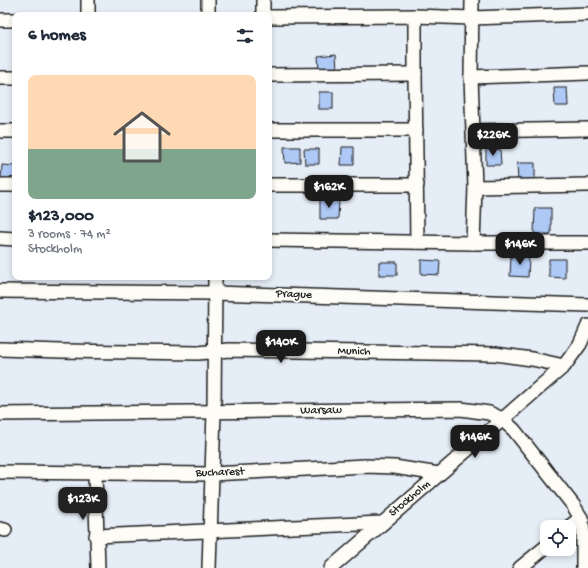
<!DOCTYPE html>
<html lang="en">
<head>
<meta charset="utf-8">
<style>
  body { margin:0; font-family:"Gochi Hand",sans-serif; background:#f6f6f7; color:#1f2937; height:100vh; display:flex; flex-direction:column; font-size:15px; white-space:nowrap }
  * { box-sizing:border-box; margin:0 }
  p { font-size:13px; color:#747a83 }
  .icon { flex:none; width:22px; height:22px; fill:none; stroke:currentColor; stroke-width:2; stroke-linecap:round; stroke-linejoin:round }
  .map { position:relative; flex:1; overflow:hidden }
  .details { position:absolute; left:12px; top:12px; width:260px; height:268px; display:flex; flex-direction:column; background:#fff; border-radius:8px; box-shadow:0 2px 6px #0003 }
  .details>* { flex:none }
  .controls { position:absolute; left:540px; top:520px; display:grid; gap:8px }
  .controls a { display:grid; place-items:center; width:36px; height:36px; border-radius:8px; background:#fff; box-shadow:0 2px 6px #0003; font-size:20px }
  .price { position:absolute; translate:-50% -34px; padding:0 9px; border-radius:8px; background:#1c1c1c; color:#fff; font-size:13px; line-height:26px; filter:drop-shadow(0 1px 2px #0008) }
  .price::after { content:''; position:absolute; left:50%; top:24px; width:12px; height:9px; margin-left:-6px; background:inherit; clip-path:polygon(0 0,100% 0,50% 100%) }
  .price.current { background:#222; color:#fff }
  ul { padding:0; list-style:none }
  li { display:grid; align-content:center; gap:8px; height:212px; padding:0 16px }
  li span { display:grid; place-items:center; height:124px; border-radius:8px; color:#555 }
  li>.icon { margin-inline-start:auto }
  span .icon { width:72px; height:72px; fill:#fffc; stroke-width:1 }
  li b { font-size:17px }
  h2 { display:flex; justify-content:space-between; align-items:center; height:48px; padding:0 16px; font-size:17px }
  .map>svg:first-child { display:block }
</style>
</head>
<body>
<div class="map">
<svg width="588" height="568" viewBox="0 0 588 568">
  <rect width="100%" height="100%" fill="#e5edf7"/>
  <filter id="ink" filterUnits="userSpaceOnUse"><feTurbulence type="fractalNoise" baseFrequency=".025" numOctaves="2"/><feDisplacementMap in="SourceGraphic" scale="8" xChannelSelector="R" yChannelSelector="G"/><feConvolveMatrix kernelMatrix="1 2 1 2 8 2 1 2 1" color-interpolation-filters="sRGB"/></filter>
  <g filter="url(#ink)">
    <g fill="#aec9f6" stroke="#1c1c1c">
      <polygon points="336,54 337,69 319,70 318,56"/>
      <polygon points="554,88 567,88 568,106 555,106"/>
      <rect x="319" y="92" width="14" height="17"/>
      <polygon points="284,147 300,147 300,162 285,163"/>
      <polygon points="342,147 354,147 354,165 341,165"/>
      <polygon points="304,149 319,149 319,164 305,164"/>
      <polygon points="486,149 500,149 501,165 486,165"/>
      <polygon points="517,163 535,163 535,180 518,181"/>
      <polygon points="2,165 15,166 15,182 1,181"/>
      <polygon points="320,199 339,200 338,219 320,219"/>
      <polygon points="535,208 551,208 551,234 534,234"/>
      <polygon points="511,256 529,257 528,277 510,276"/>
      <polygon points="549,259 565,259 565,278 549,277"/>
      <polygon points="421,260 440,261 439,275 421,274"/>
      <rect x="379" y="262" width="18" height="13"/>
    </g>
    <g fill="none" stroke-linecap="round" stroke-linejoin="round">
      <g stroke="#1c1c1c" stroke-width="16">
        <g id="street">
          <polyline points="208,0 208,15"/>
          <polyline points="472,0 471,77 475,187 473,243"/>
          <polyline points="88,15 88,0"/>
          <polyline points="263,15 263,0"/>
          <polyline points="415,16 415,74 417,242"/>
          <polyline points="269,17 415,16 472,18 588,14"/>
          <polyline points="0,20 15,20"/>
          <polyline points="269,75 415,74"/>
          <polyline points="471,77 588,73"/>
          <polyline points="0,78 15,78"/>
          <polyline points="269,130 416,130"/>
          <polyline points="0,131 15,131"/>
          <polyline points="473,131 588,129"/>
          <polyline points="0,185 15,185"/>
          <polyline points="269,185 417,185"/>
          <polyline points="475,187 588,185"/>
          <polyline points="0,238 15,239"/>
          <polyline points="269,240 473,243 588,243"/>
          <polyline points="0,291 215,293 588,305"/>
          <polyline points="0,349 61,351 198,353 229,350 495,354 532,359 564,366"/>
          <polyline points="0,414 461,409 489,413 502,419 514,430 573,505 581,518 583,530 583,568"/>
          <polyline points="0,472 211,474 365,466 394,467 439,474"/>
          <polyline points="95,474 98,568"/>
          <polyline points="569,527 581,518"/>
          <polyline points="0,529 5,530"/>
          <polyline points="96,536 381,523"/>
          <polyline points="209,568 214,412 215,277"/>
          <polyline points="331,568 564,366 580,344 588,326"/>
          <polyline points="520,568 547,546"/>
        </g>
      </g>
      <use href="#street" stroke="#fdfcf7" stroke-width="13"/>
    </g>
  </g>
  <g text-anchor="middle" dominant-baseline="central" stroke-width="4" stroke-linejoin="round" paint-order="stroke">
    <g font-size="12" fill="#1c1c1c" stroke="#fdfcf7">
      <text transform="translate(294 295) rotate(2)">Prague</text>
      <text transform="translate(354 352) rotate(1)">Munich</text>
      <text transform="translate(321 411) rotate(-1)">Warsaw</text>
      <text transform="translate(220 473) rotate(-2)">Bucharest</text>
      <text transform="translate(410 499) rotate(-40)">Stockholm</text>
    </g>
  </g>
</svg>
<div class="controls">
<a><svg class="icon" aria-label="locate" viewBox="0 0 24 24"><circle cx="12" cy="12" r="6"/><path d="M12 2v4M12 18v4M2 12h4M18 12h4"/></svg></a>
</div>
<b class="price" style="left:493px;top:157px">$226K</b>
<b class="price" style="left:329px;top:209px">$162K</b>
<b class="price" style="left:520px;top:266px">$146K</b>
<b class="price" style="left:281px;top:364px">$140K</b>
<b class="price" style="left:475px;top:459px">$146K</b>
<b class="price current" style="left:83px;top:521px">$123K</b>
<section class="details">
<h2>6 homes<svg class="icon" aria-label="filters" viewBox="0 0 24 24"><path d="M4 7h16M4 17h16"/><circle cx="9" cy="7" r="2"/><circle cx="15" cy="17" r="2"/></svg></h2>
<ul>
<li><span style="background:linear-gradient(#ffd9b3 60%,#7fa58c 0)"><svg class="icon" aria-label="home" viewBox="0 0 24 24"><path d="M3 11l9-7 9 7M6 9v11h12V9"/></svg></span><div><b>$123,000</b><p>3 rooms · 74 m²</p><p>Stockholm</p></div></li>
</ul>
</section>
</div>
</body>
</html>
